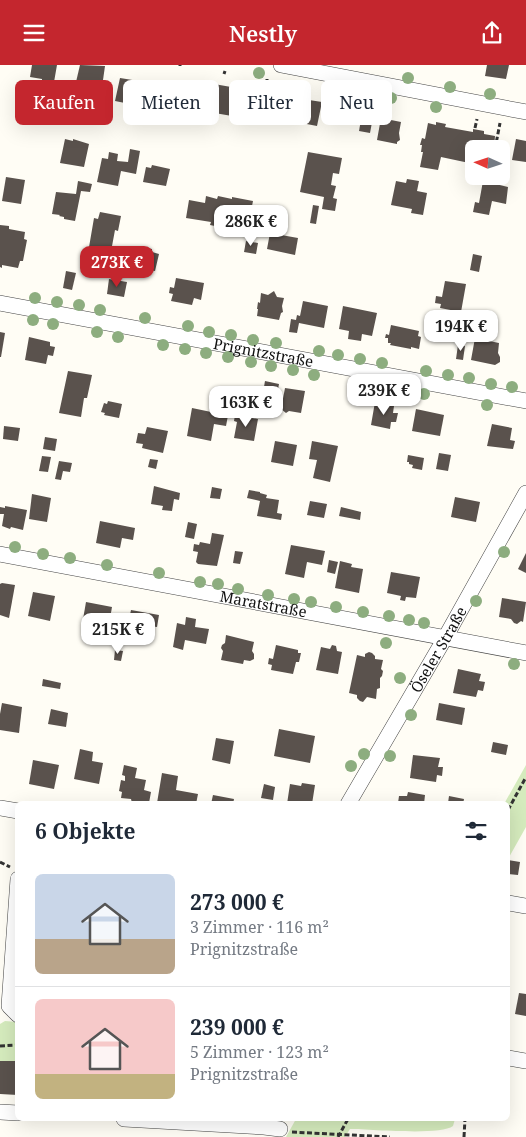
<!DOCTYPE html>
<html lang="de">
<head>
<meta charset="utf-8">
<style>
  body { margin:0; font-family:"Noto Serif",serif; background:#f6f6f7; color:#1f2937; height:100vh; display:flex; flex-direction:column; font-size:19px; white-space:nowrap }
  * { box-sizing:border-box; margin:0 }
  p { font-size:16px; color:#747a83 }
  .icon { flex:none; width:28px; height:28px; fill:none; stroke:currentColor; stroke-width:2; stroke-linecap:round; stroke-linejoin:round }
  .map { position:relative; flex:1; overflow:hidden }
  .sheet { position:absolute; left:15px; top:736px; width:495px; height:320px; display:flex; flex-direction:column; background:#fff; border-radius:8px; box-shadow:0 5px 20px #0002 }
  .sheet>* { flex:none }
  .guide { position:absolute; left:15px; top:15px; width:496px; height:45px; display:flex; gap:10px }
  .needle { width:32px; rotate:273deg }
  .tools { position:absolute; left:465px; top:75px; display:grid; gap:10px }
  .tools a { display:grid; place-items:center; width:45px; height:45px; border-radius:8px; background:#fff; box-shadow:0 5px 20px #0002; font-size:25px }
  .price { position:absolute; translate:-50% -42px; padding:0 11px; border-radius:10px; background:#fff; color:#222; font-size:16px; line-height:32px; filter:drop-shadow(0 1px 2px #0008) }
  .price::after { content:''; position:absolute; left:50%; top:30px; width:15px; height:11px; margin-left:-8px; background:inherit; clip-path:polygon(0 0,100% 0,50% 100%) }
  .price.active { background:#c4262e; color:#fff }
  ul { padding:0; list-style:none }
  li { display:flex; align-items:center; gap:15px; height:125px; padding:0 20px }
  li+li { border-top:1px solid #e0e1e3 }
  li span { display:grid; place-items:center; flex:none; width:140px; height:100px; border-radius:8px; color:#555 }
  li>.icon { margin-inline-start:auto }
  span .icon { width:60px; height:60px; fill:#fffc; stroke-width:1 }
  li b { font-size:21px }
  h2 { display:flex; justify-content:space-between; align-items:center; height:60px; padding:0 20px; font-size:21px }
  .tag { padding:0 18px; border-radius:8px; background:#fff; box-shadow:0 5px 20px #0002; font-size:18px; line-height:45px }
  .tag.active { background:#c4262e; color:#fff }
  header { display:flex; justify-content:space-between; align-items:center; height:65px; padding:0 20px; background:#c4262e; color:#fff; font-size:22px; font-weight:600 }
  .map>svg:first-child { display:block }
</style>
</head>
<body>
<header><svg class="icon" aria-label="menu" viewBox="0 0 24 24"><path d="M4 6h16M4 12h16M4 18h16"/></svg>Nestly<svg class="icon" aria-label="share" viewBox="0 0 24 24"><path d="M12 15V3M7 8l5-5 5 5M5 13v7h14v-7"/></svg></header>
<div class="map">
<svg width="526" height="1072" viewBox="0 0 526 1072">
  <rect width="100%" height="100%" fill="#fffdf5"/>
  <g fill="#d5ebbd">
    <polygon points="526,700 526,762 508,794 508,739 504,739"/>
    <polygon points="5,956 17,957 17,996 0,996 0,959"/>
    <path d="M296 1054H455L453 1061C440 1071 370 1064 350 1064L345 1072H286Z"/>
  </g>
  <g fill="#5a524d">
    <polygon points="32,0 57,0 54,17 53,17 52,19 42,17 42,14 30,12"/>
    <polygon points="80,0 105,1 102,22 76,17"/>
    <polygon points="487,0 509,0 506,14 485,11"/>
    <polygon points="120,13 145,17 142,36 131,34 130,39 115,36"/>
    <polygon points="208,18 237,23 232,51 203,46"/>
    <polygon points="252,26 280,32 276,56 247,51"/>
    <polygon points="296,33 322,37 317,61 291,56"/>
    <polygon points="85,34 99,37 96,51 82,48"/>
    <polygon points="362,49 373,52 370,68 359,66"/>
    <polygon points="381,53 401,57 399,68 400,75 397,77 397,79 377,75"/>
    <polygon points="436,57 446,59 445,62 473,67 473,64 484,66 484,69 495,71 494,84 474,84 474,99 441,92 438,105 420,102 423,87 421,87 422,80 420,80 422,73 425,74 428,58 436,60"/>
    <polygon points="65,74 73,76 73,74 89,79 84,102 60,98"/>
    <polygon points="516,74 526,76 526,97 512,95"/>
    <polygon points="130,84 140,86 136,109 121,106 118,121 97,117 102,93 108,94 109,87 118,89 117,96 128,97"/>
    <polygon points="308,87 342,93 339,109 333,108 331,120 336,121 333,133 337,134 335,146 322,144 324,132 300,127"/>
    <polygon points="152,100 170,104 166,121 143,117 146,102 151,103"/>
    <polygon points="6,112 25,115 21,139 2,136"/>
    <polygon points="407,114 419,116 417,126 427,128 423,150 411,148 412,144 391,140 396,116 406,118"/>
    <polygon points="78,116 92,119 90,127 81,126 75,156 64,154 64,152 59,151 60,150 52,149 56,127 76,129"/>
    <polygon points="483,116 508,122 506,139 492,136 489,150 473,147 475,137 479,138"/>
    <polygon points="206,131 217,134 218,131 232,134 232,132 253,136 252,141 267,144 266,149 263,149 261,158 235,153 232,150 230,164 210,160 211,157 186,153 189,135 205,138"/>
    <polygon points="313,140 319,141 316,159 310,158"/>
    <polygon points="100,147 121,151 118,166 115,165 110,192 88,188 94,153 98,154"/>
    <polygon points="0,160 9,161 9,164 25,167 24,174 27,175 23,196 20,196 18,203 2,200 2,203 0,202"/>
    <polygon points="270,168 298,173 295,190 267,184"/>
    <polygon points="246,176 258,178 256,189 244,187"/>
    <polygon points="146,183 152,184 152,187 159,189 155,206 142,204 141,208 135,207 136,202 131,201 135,184 145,186"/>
    <polygon points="473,189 482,191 479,207 470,205"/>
    <polygon points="66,206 76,208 72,225 63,223"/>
    <polygon points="176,213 204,218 201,235 194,233 192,240 171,236 173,229 169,228 170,222 174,223"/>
    <polygon points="109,214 127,217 124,232 107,229"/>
    <polygon points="445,216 466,219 461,247 440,243 441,239 435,238 436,231 442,232"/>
    <polygon points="274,226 277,232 284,233 282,241 283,247 281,248 279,255 257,251 258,244 257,244 258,237 260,238 261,228 268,230"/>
    <polygon points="303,236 328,241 324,263 299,258 297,268 289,267 291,254 296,255 297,250 300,251"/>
    <polygon points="343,241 377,248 372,271 362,269 361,276 348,274 349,266 339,264"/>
    <polygon points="471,248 481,250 477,269 468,267"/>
    <polygon points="391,260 419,266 418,271 421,272 419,284 411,282 411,284 390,280 391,278 388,278 388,273 385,273 386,269 389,270"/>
    <polygon points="0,267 5,268 1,292 0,292"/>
    <polygon points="29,272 50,277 50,281 55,282 53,291 48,290 46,299 25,295"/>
    <polygon points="475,273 499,278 498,288 500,292 500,297 495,300 471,295"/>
    <polygon points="458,280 465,281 463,295 456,294"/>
    <polygon points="68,306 92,310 87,333 84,333 81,352 59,348"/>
    <polygon points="265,316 279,319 276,335 262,333"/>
    <polygon points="285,323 305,326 301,348 289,346 286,348 281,344"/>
    <polygon points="108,336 122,339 119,353 104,350 105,348 101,347 104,338 107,339"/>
    <polygon points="218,337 230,340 226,361 214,359 211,376 187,371 192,343 216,348"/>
    <polygon points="375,337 394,341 393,348 398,348 396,357 391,357 390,364 371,360"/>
    <polygon points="416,344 444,350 440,371 412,366"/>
    <polygon points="235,350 258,354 254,376 234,373 237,357 234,356"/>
    <polygon points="492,359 512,363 510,375 515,376 513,384 487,381"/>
    <polygon points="4,361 20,363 18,376 3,374"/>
    <polygon points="147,362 168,366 163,388 142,383 143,379 136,378 138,368 145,369"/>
    <polygon points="45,372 57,374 55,386 43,384"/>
    <polygon points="275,376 297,380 293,401 271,397"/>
    <polygon points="312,376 338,381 330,417 313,413 317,395 309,394"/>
    <polygon points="439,388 451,390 448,406 436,404"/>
    <polygon points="408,390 424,393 422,405 412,403 413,400 409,399 409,397 407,397"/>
    <polygon points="42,391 51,392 48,407 39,406"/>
    <polygon points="150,394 158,395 156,404 148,402"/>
    <polygon points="59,396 72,398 70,407 63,406 61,415 55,414"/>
    <polygon points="154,421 180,428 179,435 174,434 172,446 162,445 163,441 151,439"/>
    <polygon points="212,422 222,424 220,434 210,433"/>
    <polygon points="249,425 260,427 260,428 267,430 266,433 279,435 277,448 282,449 281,455 257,451 260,436 247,433"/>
    <polygon points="32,429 51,433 47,457 29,454"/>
    <polygon points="455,432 480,437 476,457 451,452"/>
    <polygon points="310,436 327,439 324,453 307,450"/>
    <polygon points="5,441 27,445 23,465 11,462 10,464 2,461 4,449 0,449 0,442 5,443"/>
    <polygon points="341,442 361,447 360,455 339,451"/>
    <polygon points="100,456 135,463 133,475 122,473 120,483 96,478"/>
    <polygon points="188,457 197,459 194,474 185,472"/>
    <polygon points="212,468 224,470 217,501 198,499 196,497 198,487 193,486 194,479 199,480 200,477 210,479"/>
    <polygon points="291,480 325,486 322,500 307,497 304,513 285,509"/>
    <polygon points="235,486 243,487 240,499 233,498"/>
    <polygon points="526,488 526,508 518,504"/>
    <polygon points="329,495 338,497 335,509 327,507"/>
    <polygon points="340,496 352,499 351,502 363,504 359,528 335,523"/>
    <polygon points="391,507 420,512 416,533 406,532 405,536 400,535 401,531 387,528"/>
    <polygon points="2,518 15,520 9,553 0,550 0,519"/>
    <polygon points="33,527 55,531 50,556 28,551"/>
    <polygon points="502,533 526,537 523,557 521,556 517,559 514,558 511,554 499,552"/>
    <polygon points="86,537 112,542 108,565 82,560"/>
    <polygon points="131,545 159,550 157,562 149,561 146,578 125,573"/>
    <polygon points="186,552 196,554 195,562 209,564 206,579 185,575 183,585 173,582 177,558 185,560"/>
    <polygon points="226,570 254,577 252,586 254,589 254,594 250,596 244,595 243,599 221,595 223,586 221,583 222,580 225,578"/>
    <polygon points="276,580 298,585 298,588 301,588 299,597 296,597 293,609 271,605 272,600 268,599 269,593 273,594"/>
    <polygon points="332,580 336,581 337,586 342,587 338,609 316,605 321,582 330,584"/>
    <polygon points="115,585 123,586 121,596 114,595"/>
    <polygon points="369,587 372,588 375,591 375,594 383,595 381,604 383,606 382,611 380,613 380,623 377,624 376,634 367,632 363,637 360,636 357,633 357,630 349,628 357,590 365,592 365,589"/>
    <polygon points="458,604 481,609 479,616 485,617 483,626 478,625 476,632 453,628"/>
    <polygon points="43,614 61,618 60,624 42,621"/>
    <polygon points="2,638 22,642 19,668 0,665 0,649"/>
    <polygon points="439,638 465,643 462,660 436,655"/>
    <polygon points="51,644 68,648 66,662 48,659"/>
    <polygon points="279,664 315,671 310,698 274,691"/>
    <polygon points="216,673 234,676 230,699 212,695"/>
    <polygon points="493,677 508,680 506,690 491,687"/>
    <polygon points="80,684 93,687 92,696 103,698 99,719 74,714"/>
    <polygon points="413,690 440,693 438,702 443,702 442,711 437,710 436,717 410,713"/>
    <polygon points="33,695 59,700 54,724 29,719"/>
    <polygon points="124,700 137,703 135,713 146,715 144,725 151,727 149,738 140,737 139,739 132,738 131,734 121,733 122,727 119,726 121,715 125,716 125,711 122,710"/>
    <polygon points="162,708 178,711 176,725 198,729 196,739 157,738"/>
    <polygon points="302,718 315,720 312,739 287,739 290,719 301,721"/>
    <polygon points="264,719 275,722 273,735 261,733"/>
    <polygon points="408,727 425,730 424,739 398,738 399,731 407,731"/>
    <polygon points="213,730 234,734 233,739 211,739"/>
    <polygon points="449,731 464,734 463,739 448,738"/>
    <polygon points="508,795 520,797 518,810 508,809"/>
    <polygon points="519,928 526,929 526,951 515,949"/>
    <polygon points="0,996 18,996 18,1030 0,1029"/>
  </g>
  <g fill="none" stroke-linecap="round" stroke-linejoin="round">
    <g stroke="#444" stroke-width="16">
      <g id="street">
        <polyline points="281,0 526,47"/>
        <path id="s1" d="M0 238 526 336"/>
        <path id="s2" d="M0 489 526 588"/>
        <path id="s3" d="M348 739 445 573 526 428"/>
        <polyline points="0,743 18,746"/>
        <polyline points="18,814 9,941 18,950"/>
        <polyline points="508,838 526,841"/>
        <polyline points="508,993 526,996"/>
        <polyline points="0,1047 18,1048"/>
        <polyline points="124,1054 264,1062 280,1064"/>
      </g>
    </g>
    <g stroke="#333" stroke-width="3" stroke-dasharray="5 2.5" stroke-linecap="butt">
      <polyline points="180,1 180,0"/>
      <polyline points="224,9 225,6"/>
      <polyline points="267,17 267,14"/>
      <polyline points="475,63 477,54"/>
      <polyline points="495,84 500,58"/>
      <polyline points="508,745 526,712"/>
      <polyline points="0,797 10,802"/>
      <polyline points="0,981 18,980"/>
      <polyline points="292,1067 390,1072"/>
      <polyline points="338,1072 348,1054"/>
      <polyline points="464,1072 465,1054"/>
    </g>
    <use href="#street" stroke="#fff" stroke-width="15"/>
  </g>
  <g fill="#8dad7f">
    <circle cx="259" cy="8" r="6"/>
    <circle cx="408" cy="13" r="6"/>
    <circle cx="450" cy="22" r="6"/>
    <circle cx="344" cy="23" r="6"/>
    <circle cx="490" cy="29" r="6"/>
    <circle cx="391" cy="33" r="6"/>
    <circle cx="436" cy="42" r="6"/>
    <circle cx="35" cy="233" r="6"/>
    <circle cx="57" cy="237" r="6"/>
    <circle cx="79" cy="240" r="6"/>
    <circle cx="100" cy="245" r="6"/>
    <circle cx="145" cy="253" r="6"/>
    <circle cx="33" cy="255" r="6"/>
    <circle cx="53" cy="259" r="6"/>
    <circle cx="188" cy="261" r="6"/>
    <circle cx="97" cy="267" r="6"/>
    <circle cx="209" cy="267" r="6"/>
    <circle cx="231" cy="270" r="6"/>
    <circle cx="118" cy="272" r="6"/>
    <circle cx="253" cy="275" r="6"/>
    <circle cx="276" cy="278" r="6"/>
    <circle cx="163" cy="280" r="6"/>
    <circle cx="185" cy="284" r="6"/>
    <circle cx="319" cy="286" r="6"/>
    <circle cx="206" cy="288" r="6"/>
    <circle cx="338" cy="290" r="6"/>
    <circle cx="228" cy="292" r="6"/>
    <circle cx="360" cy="294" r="6"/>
    <circle cx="251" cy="297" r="6"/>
    <circle cx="382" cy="298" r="6"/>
    <circle cx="271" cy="301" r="6"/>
    <circle cx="293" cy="305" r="6"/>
    <circle cx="426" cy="306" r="6"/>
    <circle cx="314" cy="310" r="6"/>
    <circle cx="448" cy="310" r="6"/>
    <circle cx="469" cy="313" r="6"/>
    <circle cx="358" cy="318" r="6"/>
    <circle cx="491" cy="319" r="6"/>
    <circle cx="380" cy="321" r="6"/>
    <circle cx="512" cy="322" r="6"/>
    <circle cx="401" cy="324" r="6"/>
    <circle cx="424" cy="329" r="6"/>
    <circle cx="487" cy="340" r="6"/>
    <circle cx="15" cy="482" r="6"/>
    <circle cx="504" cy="487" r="6"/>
    <circle cx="43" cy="489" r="6"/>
    <circle cx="70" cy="493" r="6"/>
    <circle cx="107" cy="500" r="6"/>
    <circle cx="159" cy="508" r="6"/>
    <circle cx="200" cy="517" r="6"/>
    <circle cx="218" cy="519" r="6"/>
    <circle cx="238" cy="524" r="6"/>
    <circle cx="268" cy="530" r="6"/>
    <circle cx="294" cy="534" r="6"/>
    <circle cx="476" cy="536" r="6"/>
    <circle cx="311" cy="537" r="6"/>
    <circle cx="336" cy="542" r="6"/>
    <circle cx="363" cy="547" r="6"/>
    <circle cx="389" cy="551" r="6"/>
    <circle cx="409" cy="555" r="6"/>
    <circle cx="424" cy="558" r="6"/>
    <circle cx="386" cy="578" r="6"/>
    <circle cx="514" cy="599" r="6"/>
    <circle cx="400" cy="613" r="6"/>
    <circle cx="411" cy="650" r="6"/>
    <circle cx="364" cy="689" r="6"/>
    <circle cx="390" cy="691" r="6"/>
    <circle cx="351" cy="701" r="6"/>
  </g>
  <g text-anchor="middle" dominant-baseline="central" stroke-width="5" stroke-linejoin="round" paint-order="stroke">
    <g font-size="15" fill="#111" stroke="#fff">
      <text stroke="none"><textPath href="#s1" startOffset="268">Prignitzstraße</textPath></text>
      <text stroke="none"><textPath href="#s2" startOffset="268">Maratstraße</textPath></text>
      <text stroke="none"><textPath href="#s3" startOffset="179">Öseler Straße</textPath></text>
    </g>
  </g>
</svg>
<div class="tools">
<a><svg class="needle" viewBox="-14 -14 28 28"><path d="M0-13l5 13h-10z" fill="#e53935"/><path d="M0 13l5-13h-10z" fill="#747a83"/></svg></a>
</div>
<b class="price" style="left:251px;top:182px">286K €</b>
<b class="price active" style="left:117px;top:223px">273K €</b>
<b class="price" style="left:461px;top:287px">194K €</b>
<b class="price" style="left:384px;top:351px">239K €</b>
<b class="price" style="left:246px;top:363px">163K €</b>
<b class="price" style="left:118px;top:590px">215K €</b>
<div class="guide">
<a class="tag active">Kaufen</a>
<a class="tag">Mieten</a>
<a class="tag">Filter</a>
<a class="tag">Neu</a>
</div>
<section class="sheet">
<h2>6 Objekte<svg class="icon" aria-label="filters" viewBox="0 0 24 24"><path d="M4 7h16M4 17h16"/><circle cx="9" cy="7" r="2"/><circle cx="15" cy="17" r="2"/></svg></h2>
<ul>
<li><span style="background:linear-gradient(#c9d6e8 65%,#b9a48a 0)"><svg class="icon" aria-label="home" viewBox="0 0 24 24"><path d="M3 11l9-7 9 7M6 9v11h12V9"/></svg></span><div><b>273 000 €</b><p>3 Zimmer · 116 m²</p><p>Prignitzstraße</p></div></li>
<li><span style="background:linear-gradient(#f6c9c9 75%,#c2b280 0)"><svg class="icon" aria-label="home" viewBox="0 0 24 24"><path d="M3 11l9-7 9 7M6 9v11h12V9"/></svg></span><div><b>239 000 €</b><p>5 Zimmer · 123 m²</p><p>Prignitzstraße</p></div></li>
</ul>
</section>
</div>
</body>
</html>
